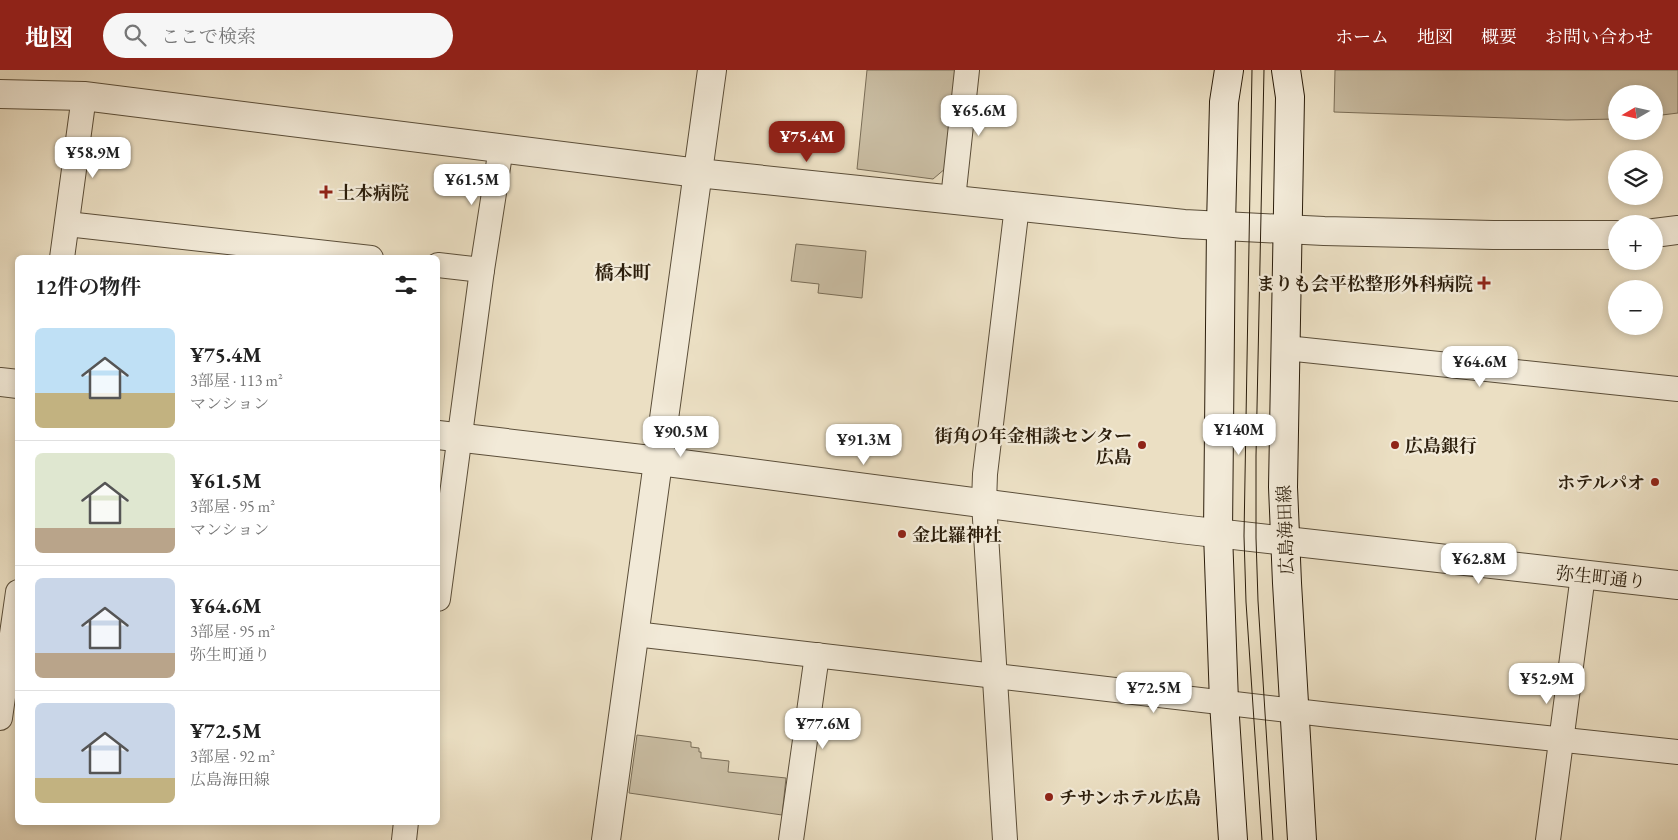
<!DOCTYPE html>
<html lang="ja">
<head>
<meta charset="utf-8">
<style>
  body { margin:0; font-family:"EB Garamond","Noto Serif JP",serif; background:#f6f6f6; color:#222; height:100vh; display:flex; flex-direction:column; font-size:19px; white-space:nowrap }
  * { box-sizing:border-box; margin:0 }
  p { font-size:16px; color:#767676 }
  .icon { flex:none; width:28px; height:28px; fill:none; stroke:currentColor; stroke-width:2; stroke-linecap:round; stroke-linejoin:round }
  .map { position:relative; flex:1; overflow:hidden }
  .sheet { position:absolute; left:15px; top:185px; width:425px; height:570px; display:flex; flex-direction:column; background:#fff; border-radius:8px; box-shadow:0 2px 8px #0003 }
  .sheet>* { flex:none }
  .needle { width:32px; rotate:261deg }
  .fabs { position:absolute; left:1608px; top:15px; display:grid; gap:10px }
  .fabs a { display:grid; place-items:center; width:55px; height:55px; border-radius:50%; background:#fff; box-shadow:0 2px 8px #0003; font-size:25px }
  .price { position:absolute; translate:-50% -42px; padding:0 11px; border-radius:10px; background:#fff; color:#222; font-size:16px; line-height:32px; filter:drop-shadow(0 1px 2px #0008) }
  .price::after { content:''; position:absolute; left:50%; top:30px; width:15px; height:11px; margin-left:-8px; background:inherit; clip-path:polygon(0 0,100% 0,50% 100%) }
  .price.current { background:#8f2418; color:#fff }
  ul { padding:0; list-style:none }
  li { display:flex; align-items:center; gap:15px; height:125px; padding:0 20px }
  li+li { border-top:1px solid #e0e0e0 }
  li span { display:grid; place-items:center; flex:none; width:140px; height:100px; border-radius:8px; color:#555 }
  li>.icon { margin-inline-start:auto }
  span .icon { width:60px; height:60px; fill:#fffc; stroke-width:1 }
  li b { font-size:21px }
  h2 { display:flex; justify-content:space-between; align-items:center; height:60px; padding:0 20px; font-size:21px }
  header { display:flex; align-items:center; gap:30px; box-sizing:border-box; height:70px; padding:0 25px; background:#8f2418; color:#fff }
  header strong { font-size:24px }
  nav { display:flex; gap:28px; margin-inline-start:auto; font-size:18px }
  .search { width:350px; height:45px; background:#f6f6f6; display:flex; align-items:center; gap:12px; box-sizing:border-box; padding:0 18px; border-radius:28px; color:#767676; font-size:19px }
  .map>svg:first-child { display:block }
</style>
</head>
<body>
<header>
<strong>地図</strong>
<div class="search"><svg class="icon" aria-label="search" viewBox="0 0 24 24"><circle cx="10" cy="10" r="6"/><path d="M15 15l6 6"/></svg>ここで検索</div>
<nav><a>ホーム</a><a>地図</a><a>概要</a><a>お問い合わせ</a></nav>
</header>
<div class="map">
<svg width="1678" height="770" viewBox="0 0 1678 770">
  <rect width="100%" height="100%" fill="#ebdfc3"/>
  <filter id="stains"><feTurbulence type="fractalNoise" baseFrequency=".004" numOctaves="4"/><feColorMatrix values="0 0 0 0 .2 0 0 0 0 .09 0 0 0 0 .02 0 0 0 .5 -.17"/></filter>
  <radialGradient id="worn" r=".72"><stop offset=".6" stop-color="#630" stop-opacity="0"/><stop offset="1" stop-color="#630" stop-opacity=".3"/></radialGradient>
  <g fill="#cabea4" stroke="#7a6e58">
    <polygon points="867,0 957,0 946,98 933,109 857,99"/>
    <polygon points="1335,0 1678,0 1678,43 1654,46 1654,24 1616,24 1616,49 1567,50 1334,42"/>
    <polygon points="796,174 866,181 862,228 818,223 819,214 791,211"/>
    <polygon points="637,665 691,672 691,677 699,678 699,682 701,682 701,688 729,691 728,702 786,708 782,745 629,723"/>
  </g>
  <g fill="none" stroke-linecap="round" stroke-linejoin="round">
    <g stroke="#5b4e39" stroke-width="26">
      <g id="minor">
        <polyline points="953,129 967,0"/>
        <polyline points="67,154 371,188"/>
        <polyline points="62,188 84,26"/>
        <polyline points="438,195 482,200"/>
        <polyline points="1286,278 1678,319"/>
        <polyline points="438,529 482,200 501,78"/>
        <polyline points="635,564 1330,645 1678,682"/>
        <polyline points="0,648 18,522"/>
        <polyline points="404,770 406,752"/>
        <polyline points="791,770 817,585"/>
        <polyline points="1005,770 984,433 985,404 1017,136"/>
        <polyline points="1548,770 1583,505"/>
      </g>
    </g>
    <g stroke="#5b4e39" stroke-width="30">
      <g id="tertiary">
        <polyline points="0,24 84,26 698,103 1184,154 1324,161 1493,165 1616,165"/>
        <polyline points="1654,163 1678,160"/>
        <polyline points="0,312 18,314"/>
        <polyline points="438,365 659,391 1180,459 1678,515"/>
        <polyline points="606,770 712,0"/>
      </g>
    </g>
    <g stroke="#2b1d0b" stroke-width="30">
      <g id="secondary">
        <polyline points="1229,0 1224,32 1221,155 1218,463 1224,632 1233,770"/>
        <polyline points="1286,0 1290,27 1283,417 1287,513 1302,770"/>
      </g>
    </g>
    <use href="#minor" stroke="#f2ead8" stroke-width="24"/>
    <use href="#tertiary" stroke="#f2ead8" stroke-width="28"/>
    <use href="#secondary" stroke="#f2ead8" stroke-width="28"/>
    <g stroke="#2b1d0b" stroke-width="1">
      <polyline points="1252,0 1244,466 1246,532 1262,770"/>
      <polyline points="1264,0 1256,386 1256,468 1258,531 1273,770"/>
    </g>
  </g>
  <g fill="#8f2418" stroke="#f2ead8" stroke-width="2">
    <path d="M323.5 114.5h5v5h5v5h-5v5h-5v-5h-5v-5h5z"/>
    <path d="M1481.5 205.5h5v5h5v5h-5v5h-5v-5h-5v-5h5z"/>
    <circle cx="1142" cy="375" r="5"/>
    <circle cx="1395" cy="375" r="5"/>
    <circle cx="1655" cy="412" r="5"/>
    <circle cx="902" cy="464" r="5"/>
    <circle cx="1049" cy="727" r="5"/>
  </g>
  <g text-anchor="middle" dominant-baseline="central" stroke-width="4.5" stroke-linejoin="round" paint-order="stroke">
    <g font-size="18" font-weight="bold" fill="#2b1d0b" stroke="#f2ead8" text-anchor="start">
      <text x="337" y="122">土本病院</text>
      <text x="1473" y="213" text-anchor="end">まりも会平松整形外科病院</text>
      <text x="1132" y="365" text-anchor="end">街角の年金相談センター<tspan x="1132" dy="21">広島</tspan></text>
      <text x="1405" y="375">広島銀行</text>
      <text x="1645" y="412" text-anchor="end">ホテルパオ</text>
      <text x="912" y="464">金比羅神社</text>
      <text x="1059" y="727">チサンホテル広島</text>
    </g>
    <g font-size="18" fill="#2b1d0b" stroke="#f2ead8">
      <text transform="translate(1285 460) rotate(-92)">広島海田線</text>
      <text transform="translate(1601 507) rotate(6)">弥生町通り</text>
    </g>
    <g font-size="19" font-weight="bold" fill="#2b1d0b" stroke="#f2ead8">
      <text x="623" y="202">橋本町</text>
    </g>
  </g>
  <rect width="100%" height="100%" filter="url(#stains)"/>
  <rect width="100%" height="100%" fill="url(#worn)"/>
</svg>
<div class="fabs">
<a><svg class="needle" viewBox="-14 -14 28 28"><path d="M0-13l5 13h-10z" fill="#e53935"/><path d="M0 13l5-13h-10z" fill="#767676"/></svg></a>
<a><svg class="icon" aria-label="layers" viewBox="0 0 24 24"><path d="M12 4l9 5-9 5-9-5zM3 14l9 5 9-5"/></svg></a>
<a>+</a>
<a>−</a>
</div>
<b class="price" style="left:979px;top:67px">¥65.6M</b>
<b class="price current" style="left:807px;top:93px">¥75.4M</b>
<b class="price" style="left:93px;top:109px">¥58.9M</b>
<b class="price" style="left:472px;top:136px">¥61.5M</b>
<b class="price" style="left:1480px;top:318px">¥64.6M</b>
<b class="price" style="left:1239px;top:386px">¥140M</b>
<b class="price" style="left:681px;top:388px">¥90.5M</b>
<b class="price" style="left:864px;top:396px">¥91.3M</b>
<b class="price" style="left:1479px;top:515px">¥62.8M</b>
<b class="price" style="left:1547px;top:635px">¥52.9M</b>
<b class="price" style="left:1154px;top:644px">¥72.5M</b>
<b class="price" style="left:823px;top:680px">¥77.6M</b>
<section class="sheet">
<h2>12件の物件<svg class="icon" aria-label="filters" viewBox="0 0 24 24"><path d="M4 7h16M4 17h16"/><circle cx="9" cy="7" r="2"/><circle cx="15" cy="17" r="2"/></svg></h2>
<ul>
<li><span style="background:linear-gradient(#bfe0f5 65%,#c2b280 0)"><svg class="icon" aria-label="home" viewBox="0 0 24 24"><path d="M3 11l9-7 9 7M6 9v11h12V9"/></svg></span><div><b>¥75.4M</b><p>3部屋 · 113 m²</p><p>マンション</p></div></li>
<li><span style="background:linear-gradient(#dfe7d0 75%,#b9a48a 0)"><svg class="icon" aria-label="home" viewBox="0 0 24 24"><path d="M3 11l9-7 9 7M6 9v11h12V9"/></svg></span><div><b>¥61.5M</b><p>3部屋 · 95 m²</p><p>マンション</p></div></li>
<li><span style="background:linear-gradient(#c9d6e8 75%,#b9a48a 0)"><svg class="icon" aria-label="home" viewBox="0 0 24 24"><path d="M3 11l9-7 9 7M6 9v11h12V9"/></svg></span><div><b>¥64.6M</b><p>3部屋 · 95 m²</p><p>弥生町通り</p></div></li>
<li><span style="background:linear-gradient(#c9d6e8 75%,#c2b280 0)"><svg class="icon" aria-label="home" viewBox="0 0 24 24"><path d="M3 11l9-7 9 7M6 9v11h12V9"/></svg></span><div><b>¥72.5M</b><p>3部屋 · 92 m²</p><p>広島海田線</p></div></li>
</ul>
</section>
</div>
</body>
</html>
